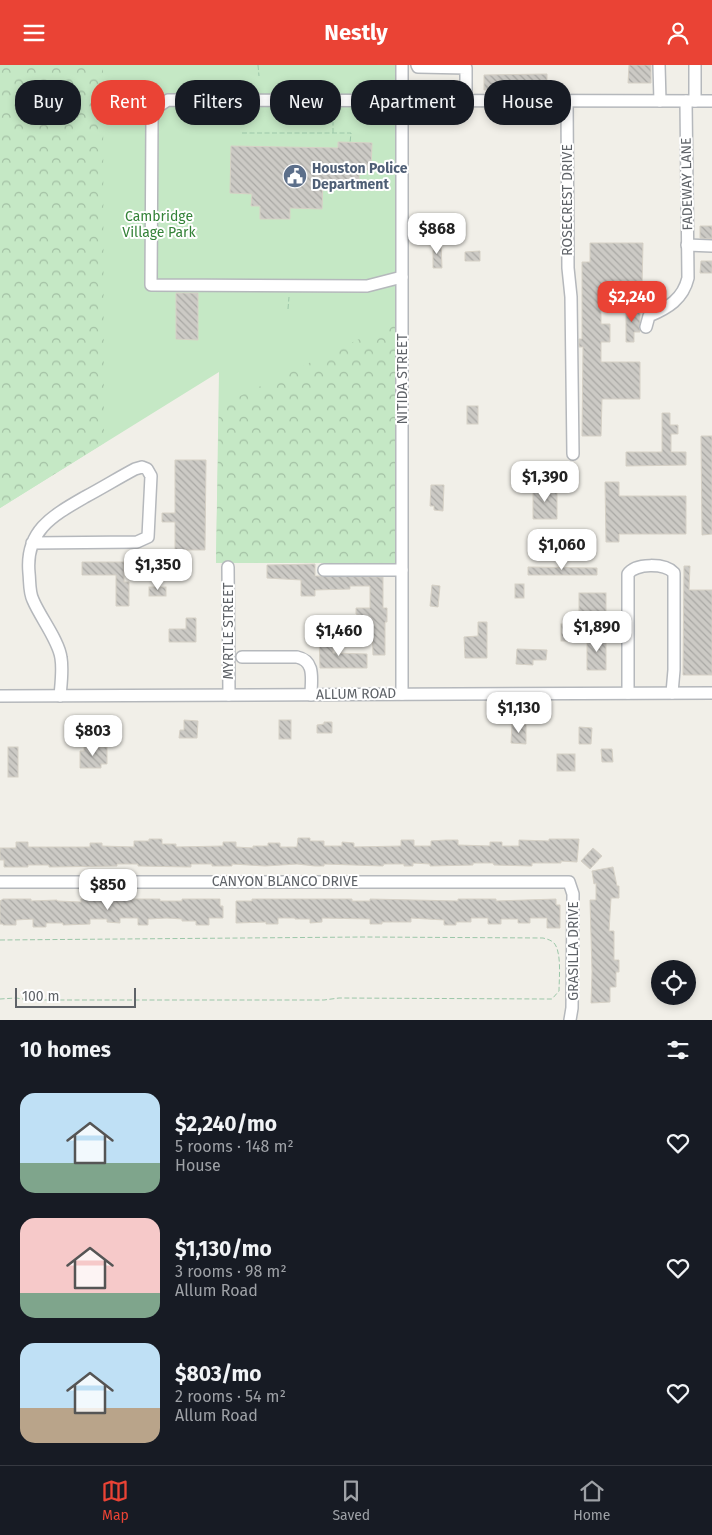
<!DOCTYPE html>
<html lang="en">
<head>
<meta charset="utf-8">
<style>
  body { margin:0; font-family:"Fira Sans",sans-serif; background:#242831; color:#f1f3f6; height:100vh; display:flex; flex-direction:column; font-size:19px; white-space:nowrap }
  * { box-sizing:border-box; margin:0 }
  p { font-size:16px; color:#9ea1a6 }
  .icon { flex:none; width:28px; height:28px; fill:none; stroke:currentColor; stroke-width:2; stroke-linecap:round; stroke-linejoin:round }
  .map { position:relative; height:955px; overflow:hidden }
  .details { display:flex; flex-direction:column; background:#171b24; flex:1 }
  .details>* { flex:none }
  .guide { position:absolute; left:15px; top:15px; width:682px; height:45px; display:flex; gap:10px }
  .tools { position:absolute; left:651px; top:895px; display:grid; gap:10px }
  .tools a { display:grid; place-items:center; width:45px; height:45px; border-radius:50%; background:#171b24; box-shadow:0 2px 8px #0003; font-size:25px }
  .scale { position:absolute; left:15px; bottom:12px; width:121px; box-sizing:border-box; padding-left:5px; border:2px solid #5f6368; border-top:0; font-size:14px; line-height:18px; white-space:nowrap; color:#5f6368; -webkit-text-stroke:4px #fff; paint-order:stroke }
  .price { position:absolute; translate:-50% -42px; padding:0 11px; border-radius:10px; background:#fff; color:#222; font-size:16px; line-height:32px; filter:drop-shadow(0 1px 2px #0008) }
  .price::after { content:''; position:absolute; left:50%; top:30px; width:15px; height:11px; margin-left:-8px; background:inherit; clip-path:polygon(0 0,100% 0,50% 100%) }
  .price.on { background:#ea4335; color:#fff }
  ul { padding:0; list-style:none }
  li { display:flex; align-items:center; gap:15px; height:125px; padding:0 20px }
  li span { display:grid; place-items:center; flex:none; width:140px; height:100px; border-radius:15px; color:#555 }
  li>.icon { margin-inline-start:auto }
  span .icon { width:60px; height:60px; fill:#fffc; stroke-width:1 }
  li b { font-size:21px }
  h2 { display:flex; justify-content:space-between; align-items:center; height:60px; padding:0 20px; font-size:21px }
  .tag { padding:0 18px; border-radius:20px; background:#171b24; box-shadow:0 2px 8px #0003; font-size:18px; line-height:45px }
  .tag.on { background:#ea4335; color:#fff }
  header { display:flex; justify-content:space-between; align-items:center; height:65px; padding:0 20px; background:#ea4335; color:#fff; font-size:22px; font-weight:700 }
  .dock { display:flex; justify-content:space-around; align-items:center; height:70px; border-top:1px solid #363941; background:#171b24; font-size:14px; color:#9ea1a6 }
  .dock a { display:grid; justify-items:center; gap:2px }
  .dock .on { color:#ea4335 }
  .map>svg:first-child { display:block }
</style>
</head>
<body>
<header><svg class="icon" aria-label="menu" viewBox="0 0 24 24"><path d="M4 6h16M4 12h16M4 18h16"/></svg>Nestly<svg class="icon" aria-label="person" viewBox="0 0 24 24"><circle cx="12" cy="8" r="4"/><path d="M4 21q1-7 8-7t8 7"/></svg></header>
<div class="map">
<svg width="712" height="955" viewBox="0 0 712 955">
  <defs>
    <pattern id="forest-crowns" width="20" height="18" patternUnits="userSpaceOnUse" patternTransform="scale(1.25)"><rect width="20" height="18" fill="#c5e8c5"/><path d="M2 6a3 3 0 1 1 6 0M12 15a3 3 0 1 1 6 0" fill="none" stroke="#a3c0a4"/></pattern>
    <pattern id="building-back-hatch" width="6" height="6" patternUnits="userSpaceOnUse" patternTransform="scale(1.25)"><rect width="6" height="6" fill="#cccac5"/><path d="M-1 5l2 2M0 0l6 6M5-1l2 2" fill="none" stroke="#a9a8a4"/></pattern>
  </defs>
  <rect width="100%" height="100%" fill="#f1efe8"/>
  <polygon fill="#c5e8c5" points="0,0 395,0 395,498 216,498 219,307 0,443"/>
  <g fill="url(#forest-crowns)">
    <polygon points="0,0 103,0 104,378 0,443"/>
    <polygon points="395,257 395,498 216,498 219,341"/>
  </g>
  <g fill="url(#building-back-hatch)" stroke="#d6d1c6">
    <polygon points="629,0 651,0 651,18 628,18"/>
    <polygon points="547,9 547,25 484,25 484,10"/>
    <polygon points="338,77 372,78 371,105 359,105 359,117 323,117 322,144 290,143 290,154 260,154 260,141 251,141 252,129 230,128 231,81 338,83"/>
    <polygon points="700,161 712,161 712,174 700,173"/>
    <polygon points="433,177 441,177 442,203 433,203"/>
    <polygon points="590,178 643,178 642,222 619,222 619,237 601,237 601,259 610,259 610,277 601,277 601,297 640,297 640,334 602,334 601,371 582,371 583,282 579,282 579,274 582,274 582,197 590,197"/>
    <polygon points="480,186 480,196 465,196 465,187"/>
    <polygon points="701,196 712,196 712,208 700,208"/>
    <polygon points="176,228 198,228 198,275 176,274"/>
    <polygon points="626,242 640,242 640,267 634,267 634,277 626,277"/>
    <rect x="467" y="341" width="11" height="18"/>
    <polygon points="662,348 670,348 670,360 678,360 678,369 671,369 671,387 686,387 686,400 626,401 626,387 662,387"/>
    <polygon points="701,371 712,371 712,469 702,470"/>
    <polygon points="175,395 206,395 205,485 175,485 175,457 162,457 162,448 175,448"/>
    <polygon points="605,417 619,417 619,431 686,431 686,469 619,469 619,477 606,477"/>
    <polygon points="431,420 444,420 443,446 434,445 434,441 430,441"/>
    <polygon points="557,422 557,454 533,454 533,423"/>
    <polygon points="82,497 124,497 124,517 129,517 129,541 116,541 116,510 82,510"/>
    <polygon points="315,499 315,511 383,512 383,543 387,543 387,557 385,557 385,590 373,590 372,557 357,557 357,549 356,549 356,543 370,543 370,521 350,521 350,524 315,525 315,531 301,531 301,515 267,513 267,500"/>
    <polygon points="684,501 690,501 689,525 712,525 712,610 683,610"/>
    <polygon points="528,502 597,503 597,510 528,510"/>
    <rect x="515" y="519" width="9" height="14"/>
    <polygon points="432,520 440,521 438,542 430,541"/>
    <rect x="149" y="522" width="17" height="9"/>
    <rect x="579" y="528" width="27" height="20"/>
    <polygon points="186,553 196,553 196,577 169,577 169,564 186,564"/>
    <polygon points="478,557 487,557 487,593 465,593 464,572 478,571"/>
    <rect x="561" y="559" width="13" height="17"/>
    <polygon points="606,570 606,605 587,605 587,571"/>
    <polygon points="319,571 333,571 333,588 367,589 367,603 320,603"/>
    <polygon points="517,584 547,585 546,595 533,595 533,600 516,599"/>
    <polygon points="184,655 198,656 197,673 179,673 180,665 184,665"/>
    <rect x="279" y="655" width="12" height="19"/>
    <polygon points="324,657 332,657 332,668 317,668 317,660 324,659"/>
    <polygon points="512,659 526,660 526,679 511,678"/>
    <polygon points="579,662 592,663 591,679 579,679"/>
    <polygon points="84,679 92,679 92,682 107,682 107,699 101,699 101,703 80,703 80,686 84,686"/>
    <rect x="8" y="682" width="10" height="30"/>
    <polygon points="601,684 612,684 613,697 602,697"/>
    <rect x="557" y="689" width="18" height="17"/>
    <polygon points="298,773 310,773 310,776 324,776 324,781 342,781 342,777 354,778 354,782 401,781 401,775 414,775 414,781 431,781 431,776 446,775 458,775 458,780 490,781 490,777 502,777 502,781 519,781 519,775 549,776 549,774 579,774 577,797 561,796 561,798 532,798 532,801 494,800 493,798 473,798 473,800 430,801 430,799 413,798 413,801 404,801 404,799 384,799 383,801 324,799 324,801 315,801 297,799 265,801 232,799 232,801 212,801 212,799 191,799 191,802 138,801 138,799 117,799 117,801 49,802 49,800 28,800 28,802 4,802 4,795 0,795 0,783 16,783 16,777 28,777 28,782 90,782 90,778 102,778 102,781 134,782 134,776 149,776 149,774 162,774 162,779 176,779 176,782 223,781 223,777 236,777 236,782 253,783 253,781 268,781 268,778 280,778 280,782 297,782"/>
    <polygon points="593,783 602,791 590,804 581,796"/>
    <polygon points="613,802 617,821 619,821 619,833 611,833 609,866 614,866 614,895 619,895 619,907 616,907 616,922 610,922 610,937 591,938 592,907 590,835 596,835 596,818 594,819 592,806"/>
    <polygon points="3,834 31,834 31,836 57,835 57,836 81,837 81,834 160,834 160,836 182,836 182,834 220,834 220,841 223,841 223,853 209,853 209,860 196,860 196,856 182,856 182,854 167,853 148,854 148,860 138,860 138,853 120,853 120,858 107,857 107,854 90,854 90,859 63,860 63,858 46,858 46,862 33,862 33,854 16,855 16,860 3,860 3,859 0,859 0,836"/>
    <polygon points="252,834 352,834 352,836 370,836 370,834 458,836 458,834 496,834 496,836 556,834 556,840 560,840 560,863 547,863 547,853 530,853 530,858 518,858 518,854 501,854 501,859 488,859 488,853 471,853 471,857 456,857 456,860 444,860 444,855 411,853 411,857 382,857 382,859 370,859 370,854 322,853 322,857 310,858 310,854 295,854 295,853 278,853 278,859 266,859 266,857 236,858 236,836 252,836"/>
  </g>
  <g fill="none" stroke-linecap="round" stroke-linejoin="round">
    <g stroke="#b5b8bc" stroke-width="14">
      <g id="minor">
        <polyline points="417,0 418,2 466,3 466,36"/>
        <polyline points="659,0 660,36"/>
        <polyline points="567,36 568,203 571,232 573,389"/>
        <polyline points="695,36 695,0"/>
        <polyline points="687,180 712,181"/>
        <polyline points="402,212 367,221 151,220 152,55 156,43 168,35 712,36"/>
        <path d="M646 262 649 251C668 243 683 234 688 213L686 36"/>
        <path d="M32 478 137 477 148 472 151 411 147 404 142 402 135 404C118 413 102 423 85 432 52 451 25 466 29 508 30 517 29 527 33 535 40 552 59 576 61 593 63 605 61 619 60 631"/>
        <polyline points="228,502 229,630"/>
        <polyline points="324,505 402,505"/>
        <path d="M242 592H297C316 596 311 615 311 630"/>
        <path d="M628 628V509C635 498 665 498 674 508V605L672 628"/>
        <polyline points="402,629 402,0"/>
        <polyline points="0,631 712,628"/>
        <polyline points="0,817 569,817 573,829 572,943 570,955"/>
      </g>
    </g>
    <g stroke="#9cc7a9" stroke-width="1" stroke-dasharray="5 2.5" stroke-linecap="butt">
      <polyline points="258,0 259,11"/>
      <polyline points="242,68 351,68 350,78"/>
      <polyline points="333,68 333,57"/>
      <polyline points="288,244 289,232"/>
      <path d="M0 875 364 872 543 873C547 874 551 875 554 878 562 887 559 915 559 926L552 934H546L339 933 324 935H30L16 933 0 934"/>
    </g>
    <use href="#minor" stroke="#fff" stroke-width="11"/>
  </g>
  <defs>
    <g id="civic-disc" transform="scale(1.25)"><circle r="9.5" fill="#5c6f8a" stroke="#fff"/><path d="M-.6-6.5H3V-4.5H.6V-3L4-1V1h2V6H-6V1h2V-1L-.6-3ZM-1.2 2.5V6h2.4V2.5Z" fill="#fff"/></g>
  </defs>
  <g fill-rule="evenodd">
    <use href="#civic-disc" x="295" y="111"/>
  </g>
  <g text-anchor="middle" dominant-baseline="central" stroke-width="4" stroke-linejoin="round" paint-order="stroke">
    <g font-size="14" font-weight="bold" fill="#4e5e75" stroke="#fff" text-anchor="start">
      <text x="312" y="103">Houston Police<tspan x="312" dy="16">Department</tspan></text>
    </g>
    <g font-size="14" fill="#5f6368" stroke="#fff">
      <text transform="translate(687 119) rotate(-91)">FADEWAY LANE</text>
      <text transform="translate(567 135) rotate(-90)">ROSECREST DRIVE</text>
      <text transform="translate(402 314) rotate(-90)">NITIDA STREET</text>
      <text transform="translate(228 566) rotate(-90)">MYRTLE STREET</text>
      <text transform="translate(356 629) rotate(-1)">ALLUM ROAD</text>
      <text x="285" y="816">CANYON BLANCO DRIVE</text>
      <text transform="translate(573 886) rotate(-90)">GRASILLA DRIVE</text>
    </g>
    <g font-size="14" fill="#348238" stroke="#fff">
      <text x="159" y="151">Cambridge<tspan x="159" dy="16">Village Park</tspan></text>
    </g>
  </g>
</svg>
<div class="tools">
<a><svg class="icon" aria-label="locate" viewBox="0 0 24 24"><circle cx="12" cy="12" r="6"/><path d="M12 2v4M12 18v4M2 12h4M18 12h4"/></svg></a>
</div>
<div class="scale">100 m</div>
<b class="price" style="left:437px;top:190px">$868</b>
<b class="price on" style="left:632px;top:258px">$2,240</b>
<b class="price" style="left:545px;top:438px">$1,390</b>
<b class="price" style="left:562px;top:506px">$1,060</b>
<b class="price" style="left:158px;top:526px">$1,350</b>
<b class="price" style="left:597px;top:588px">$1,890</b>
<b class="price" style="left:339px;top:592px">$1,460</b>
<b class="price" style="left:519px;top:669px">$1,130</b>
<b class="price" style="left:93px;top:692px">$803</b>
<b class="price" style="left:108px;top:846px">$850</b>
<div class="guide">
<a class="tag">Buy</a>
<a class="tag on">Rent</a>
<a class="tag">Filters</a>
<a class="tag">New</a>
<a class="tag">Apartment</a>
<a class="tag">House</a>
</div>
</div>
<section class="details">
<h2>10 homes<svg class="icon" aria-label="filters" viewBox="0 0 24 24"><path d="M4 7h16M4 17h16"/><circle cx="9" cy="7" r="2"/><circle cx="15" cy="17" r="2"/></svg></h2>
<ul>
<li><span style="background:linear-gradient(#bfe0f5 70%,#7fa58c 0)"><svg class="icon" aria-label="home" viewBox="0 0 24 24"><path d="M3 11l9-7 9 7M6 9v11h12V9"/></svg></span><div><b>$2,240/mo</b><p>5 rooms · 148 m²</p><p>House</p></div><svg class="icon" aria-label="heart" viewBox="0 0 24 24"><path d="M12 20l-8-8c-3-5 5-10 8-4 3-6 11-1 8 4z"/></svg></li>
<li><span style="background:linear-gradient(#f6c9c9 75%,#7fa58c 0)"><svg class="icon" aria-label="home" viewBox="0 0 24 24"><path d="M3 11l9-7 9 7M6 9v11h12V9"/></svg></span><div><b>$1,130/mo</b><p>3 rooms · 98 m²</p><p>Allum Road</p></div><svg class="icon" aria-label="heart" viewBox="0 0 24 24"><path d="M12 20l-8-8c-3-5 5-10 8-4 3-6 11-1 8 4z"/></svg></li>
<li><span style="background:linear-gradient(#bfe0f5 65%,#b9a48a 0)"><svg class="icon" aria-label="home" viewBox="0 0 24 24"><path d="M3 11l9-7 9 7M6 9v11h12V9"/></svg></span><div><b>$803/mo</b><p>2 rooms · 54 m²</p><p>Allum Road</p></div><svg class="icon" aria-label="heart" viewBox="0 0 24 24"><path d="M12 20l-8-8c-3-5 5-10 8-4 3-6 11-1 8 4z"/></svg></li>
</ul>
</section>
<nav class="dock">
<a class="on"><svg class="icon" aria-label="map" viewBox="0 0 24 24"><path d="M3 6l6-2 6 2 6-2v14l-6 2-6-2-6 2zM9 4v14M15 6v14"/></svg>Map</a>
<a><svg class="icon" aria-label="saved" viewBox="0 0 24 24"><path d="M7 4h10v16l-5-4-5 4z"/></svg>Saved</a>
<a><svg class="icon" aria-label="home" viewBox="0 0 24 24"><path d="M3 11l9-7 9 7M6 9v11h12V9"/></svg>Home</a>
</nav>
</body>
</html>
